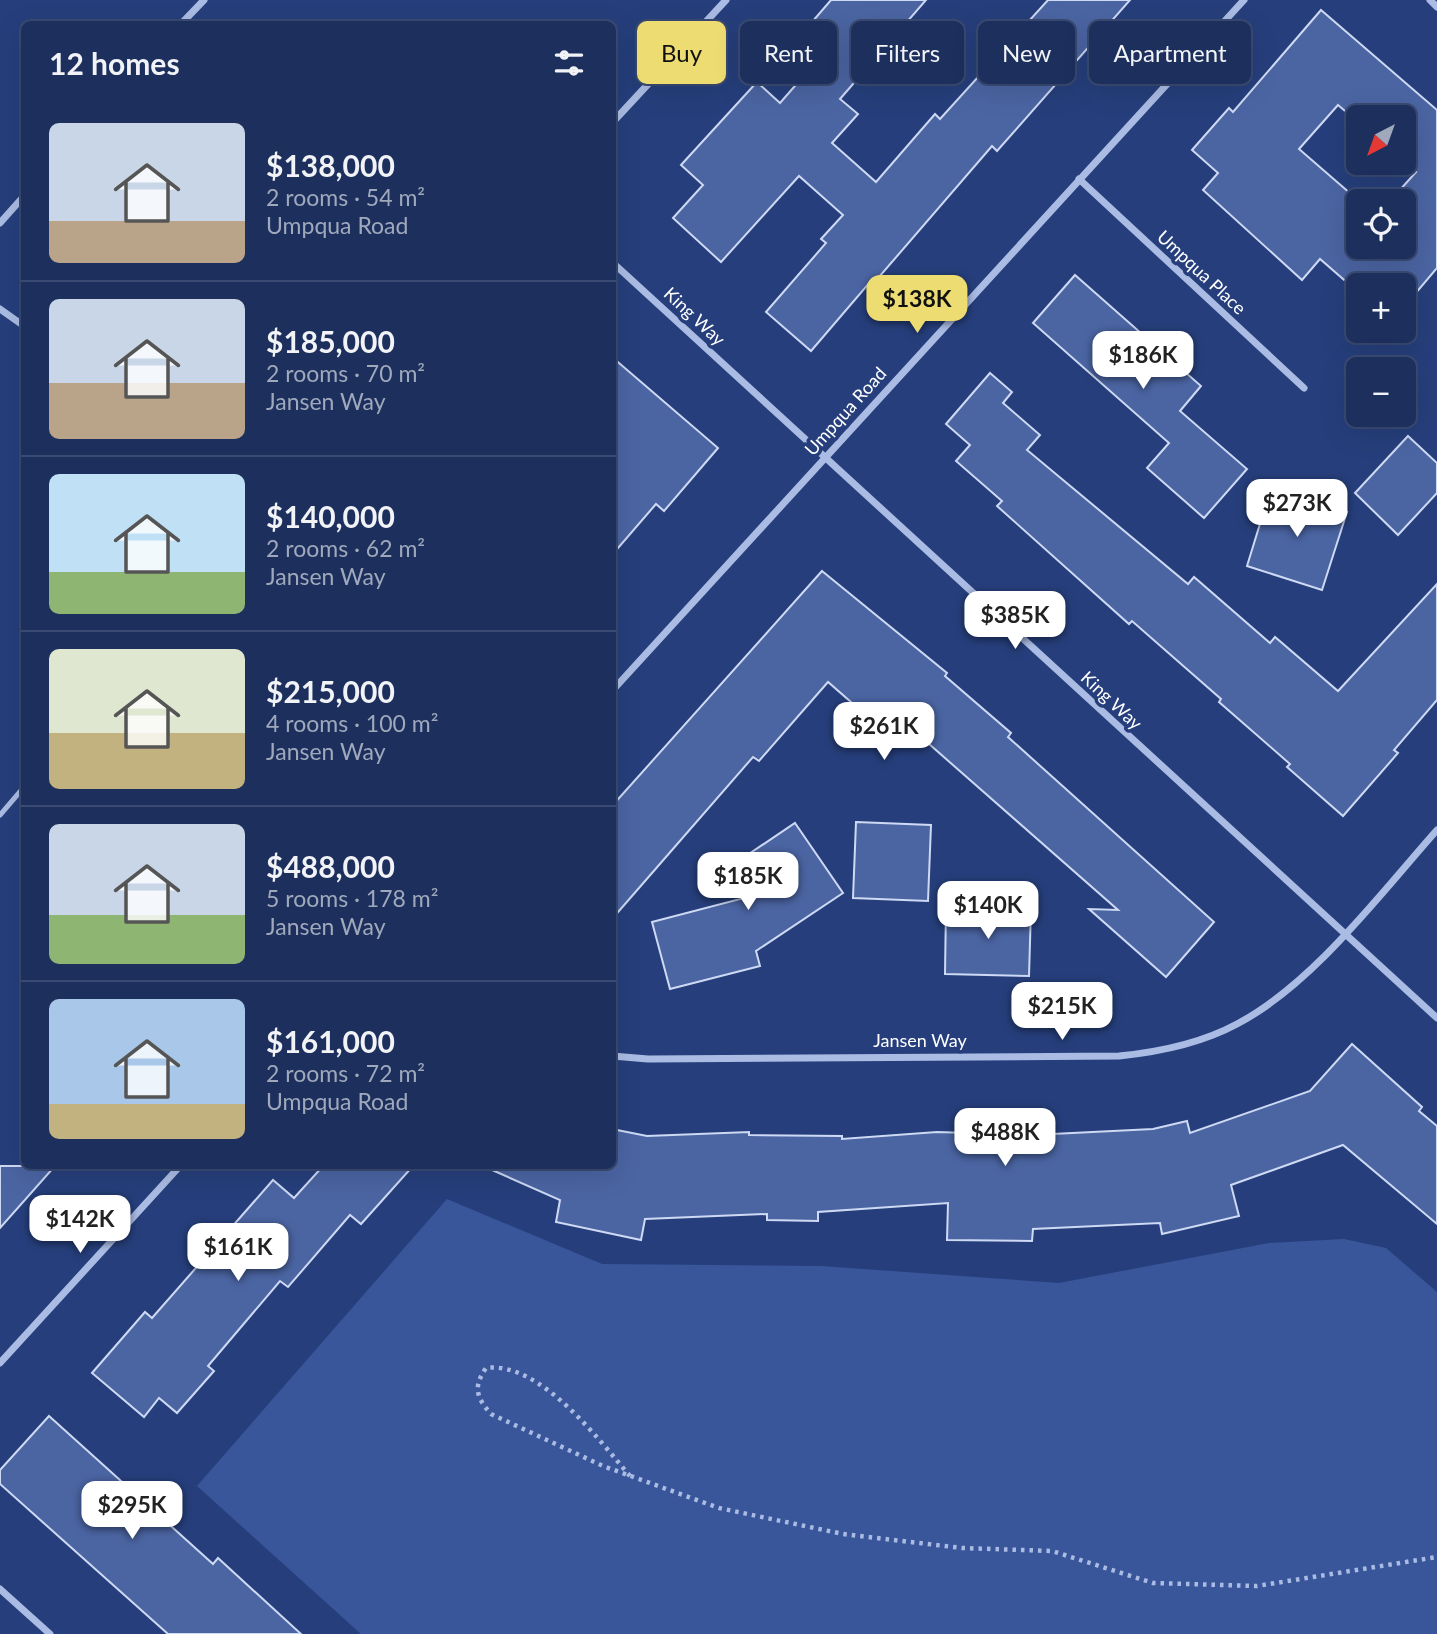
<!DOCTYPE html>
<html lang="en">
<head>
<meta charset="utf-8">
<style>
  body { margin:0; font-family:Lato,sans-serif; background:#293b66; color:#f1f3f6; height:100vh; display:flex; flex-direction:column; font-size:26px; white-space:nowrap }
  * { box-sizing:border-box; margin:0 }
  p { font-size:23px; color:#a0a9bc }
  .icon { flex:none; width:38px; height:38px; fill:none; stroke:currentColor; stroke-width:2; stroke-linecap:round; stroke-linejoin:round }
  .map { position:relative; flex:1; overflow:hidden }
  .panel { position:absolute; left:21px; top:21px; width:595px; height:1148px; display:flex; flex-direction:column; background:#1c2f5d; border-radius:10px; box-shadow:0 7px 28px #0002,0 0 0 2px #3a4a72 }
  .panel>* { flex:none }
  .banner { position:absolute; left:637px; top:21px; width:665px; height:63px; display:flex; gap:14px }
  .needle { width:46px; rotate:221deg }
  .tools { position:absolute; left:1346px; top:105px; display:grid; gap:14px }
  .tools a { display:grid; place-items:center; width:70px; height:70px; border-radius:10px; background:#1c2f5d; box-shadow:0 7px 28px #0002,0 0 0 2px #3a4a72; font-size:35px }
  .price { position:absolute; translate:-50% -60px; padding:0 16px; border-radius:14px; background:#fff; color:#222; font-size:23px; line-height:46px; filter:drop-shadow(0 2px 4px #0008) }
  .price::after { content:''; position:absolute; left:50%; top:42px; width:21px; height:16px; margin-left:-10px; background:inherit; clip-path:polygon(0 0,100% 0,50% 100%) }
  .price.selected { background:#eddc71; color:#111 }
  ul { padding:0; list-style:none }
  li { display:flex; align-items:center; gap:21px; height:175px; padding:0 28px }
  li+li { border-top:2px solid #3a4a72 }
  li span { display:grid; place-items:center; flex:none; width:196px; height:140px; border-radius:10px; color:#555 }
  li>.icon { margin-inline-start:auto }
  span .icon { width:84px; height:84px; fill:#fffc; stroke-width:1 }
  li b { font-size:30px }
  h2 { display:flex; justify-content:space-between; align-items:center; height:84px; padding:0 28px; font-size:30px }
  .chip { padding:0 24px; border-radius:10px; background:#1c2f5d; box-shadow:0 7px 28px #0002,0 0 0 2px #3a4a72; font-size:24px; line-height:63px }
  .chip.selected { background:#eddc71; color:#111 }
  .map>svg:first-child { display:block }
</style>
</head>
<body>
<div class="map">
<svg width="1437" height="1634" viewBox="0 0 1437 1634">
  <rect width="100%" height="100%" fill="#263f7c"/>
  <polygon fill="#3a569a" points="447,1199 602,1264 821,1266 1059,1283 1269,1243 1344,1239 1386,1248 1437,1292 1437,1634 361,1634 197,1486"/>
  <g fill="#4b65a3" stroke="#ced9f4" stroke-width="2" fill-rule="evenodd">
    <polygon points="831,0 926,0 840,99 858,114 832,143 876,182 935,114 940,119 1048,0 1130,0 997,151 992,146 873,284 870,282 811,351 766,312 826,243 821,239 843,215 799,176 721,262 673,218 703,185 681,165 757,82 780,103 822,55 800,36"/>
    <path d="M1321 10 1437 110V268L1404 307V285H1358V292L1320 259 1302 280 1203 190 1218 173 1192 150 1229 108 1233 112ZM1338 105 1358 122V117H1404V162L1416 172 1390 201H1404V247H1358L1359 201 1299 149Z"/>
    <polygon points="1075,275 1201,386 1180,411 1247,469 1204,518 1147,468 1169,443 1033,323"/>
    <polygon points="612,357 718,448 664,511 656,504 612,555"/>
    <polygon points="990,373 1012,392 1003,403 1040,435 1027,450 1188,584 1194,577 1270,643 1275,637 1338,691 1437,584 1437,700 1394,750 1398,753 1343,816 1287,767 1290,764 1219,702 1221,699 1132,621 1129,624 997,506 1002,501 956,461 970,445 946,424"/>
    <polygon points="1408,436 1437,463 1437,493 1398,535 1355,493"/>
    <polygon points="1271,488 1347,512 1322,590 1247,566"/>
    <polygon points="822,571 947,673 945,676 1011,733 1008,737 1214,922 1166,977 1089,909 1118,910 904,722 891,737 828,682 759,761 753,757 612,919 612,806"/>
    <polygon points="856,822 931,825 928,901 853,898"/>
    <polygon points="795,823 843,893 756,951 760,966 670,989 652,922 752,896 731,866"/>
    <polygon points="946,906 1031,908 1029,976 945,974"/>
    <polygon points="1352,1044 1422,1107 1419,1111 1437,1126 1437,1224 1343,1145 1231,1185 1239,1216 1162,1234 1160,1223 1033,1229 1032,1241 947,1240 948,1203 818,1212 818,1221 767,1220 767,1214 645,1219 641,1240 556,1222 560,1200 483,1166 612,1166 612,1129 647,1136 749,1132 749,1135 842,1136 842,1139 937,1132 1032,1135 1153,1129 1187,1121 1190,1133 1310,1091"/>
    <polygon points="0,1166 55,1166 0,1228"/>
    <polygon points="323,1166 413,1166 361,1224 350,1215 288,1287 280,1281 208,1366 214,1371 177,1413 159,1398 144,1417 92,1373 145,1312 152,1318 273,1180 294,1198"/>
    <polygon points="49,1416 213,1564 218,1558 301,1634 168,1634 0,1484 0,1470"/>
  </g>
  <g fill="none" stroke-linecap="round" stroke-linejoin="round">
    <path stroke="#abbce4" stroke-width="4.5" stroke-dasharray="3.5 5" stroke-linecap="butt" d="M630 1476C598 1439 540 1361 486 1368 473 1387 476 1397 491 1414L603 1466 719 1508 843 1534 962 1548 1052 1551 1153 1583 1257 1586 1437 1557"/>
    <polyline stroke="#abbce4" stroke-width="5" points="0,815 24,787"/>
    <g stroke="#abbce4" stroke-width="7">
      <polyline points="1430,0 1437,7"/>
      <polyline points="181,24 204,0"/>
      <polyline points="612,123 726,0"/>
      <polyline points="1079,179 1304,388"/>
      <polyline points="0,223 24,196"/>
      <polyline points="612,262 1437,1018"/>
      <polyline points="0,309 24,326"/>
      <polyline points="612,691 1244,0"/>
      <path d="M612 1056 648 1059 1119 1056C1159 1052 1200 1044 1237 1024 1313 984 1380 894 1437 830"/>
      <polyline points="0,1363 180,1166"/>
      <polyline points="0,1589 50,1634"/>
    </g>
  </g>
  <g text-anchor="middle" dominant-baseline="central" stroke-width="7" stroke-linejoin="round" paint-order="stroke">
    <g font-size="18" fill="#fff" stroke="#263f7c">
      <text transform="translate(1202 272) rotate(43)">Umpqua Place</text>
      <text transform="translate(695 316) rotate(43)">King Way</text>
      <text transform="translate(845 411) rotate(-48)">Umpqua Road</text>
      <text transform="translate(1112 700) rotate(43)">King Way</text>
      <text x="920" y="1040">Jansen Way</text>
    </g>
  </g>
</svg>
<div class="tools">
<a><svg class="needle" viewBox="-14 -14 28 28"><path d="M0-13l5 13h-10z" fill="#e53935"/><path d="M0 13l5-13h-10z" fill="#a0a9bc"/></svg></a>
<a><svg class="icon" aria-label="locate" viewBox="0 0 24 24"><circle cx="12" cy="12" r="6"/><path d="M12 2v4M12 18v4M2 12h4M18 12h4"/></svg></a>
<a>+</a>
<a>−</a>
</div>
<b class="price selected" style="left:917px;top:335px">$138K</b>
<b class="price" style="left:1143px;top:391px">$186K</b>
<b class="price" style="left:1297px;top:539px">$273K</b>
<b class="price" style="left:1015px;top:651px">$385K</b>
<b class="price" style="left:884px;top:762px">$261K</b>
<b class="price" style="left:748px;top:912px">$185K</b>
<b class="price" style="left:988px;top:941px">$140K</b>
<b class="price" style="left:1062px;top:1042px">$215K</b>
<b class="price" style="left:1005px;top:1168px">$488K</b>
<b class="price" style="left:80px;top:1255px">$142K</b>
<b class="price" style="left:238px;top:1283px">$161K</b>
<b class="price" style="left:132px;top:1541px">$295K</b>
<div class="banner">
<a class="chip selected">Buy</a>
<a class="chip">Rent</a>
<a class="chip">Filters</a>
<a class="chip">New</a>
<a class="chip">Apartment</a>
</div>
<section class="panel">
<h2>12 homes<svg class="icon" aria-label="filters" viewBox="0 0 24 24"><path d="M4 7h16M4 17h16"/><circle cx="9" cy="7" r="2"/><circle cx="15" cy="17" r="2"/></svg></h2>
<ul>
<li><span style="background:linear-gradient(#c9d6e8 70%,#b9a48a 0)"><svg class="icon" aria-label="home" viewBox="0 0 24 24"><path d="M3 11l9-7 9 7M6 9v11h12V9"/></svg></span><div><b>$138,000</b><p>2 rooms · 54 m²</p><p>Umpqua Road</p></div></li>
<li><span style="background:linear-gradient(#c9d6e8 60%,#b9a48a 0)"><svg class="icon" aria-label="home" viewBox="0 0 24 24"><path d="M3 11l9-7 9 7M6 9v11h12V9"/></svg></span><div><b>$185,000</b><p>2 rooms · 70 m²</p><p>Jansen Way</p></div></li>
<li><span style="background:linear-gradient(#bfe0f5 70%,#8fb573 0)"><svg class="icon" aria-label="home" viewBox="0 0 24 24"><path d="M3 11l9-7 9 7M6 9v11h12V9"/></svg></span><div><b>$140,000</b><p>2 rooms · 62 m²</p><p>Jansen Way</p></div></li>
<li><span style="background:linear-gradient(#dfe7d0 60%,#c2b280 0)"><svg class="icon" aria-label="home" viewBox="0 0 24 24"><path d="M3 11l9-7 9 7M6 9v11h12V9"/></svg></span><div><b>$215,000</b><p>4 rooms · 100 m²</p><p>Jansen Way</p></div></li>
<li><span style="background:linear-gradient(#c9d6e8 65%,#8fb573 0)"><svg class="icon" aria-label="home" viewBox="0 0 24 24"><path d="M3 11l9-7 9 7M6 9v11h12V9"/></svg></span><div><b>$488,000</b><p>5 rooms · 178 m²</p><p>Jansen Way</p></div></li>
<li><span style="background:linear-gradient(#a9c7e8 75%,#c2b280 0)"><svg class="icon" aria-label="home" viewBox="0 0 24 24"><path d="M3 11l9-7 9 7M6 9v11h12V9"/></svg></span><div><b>$161,000</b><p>2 rooms · 72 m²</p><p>Umpqua Road</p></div></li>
</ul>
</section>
</div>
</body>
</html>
